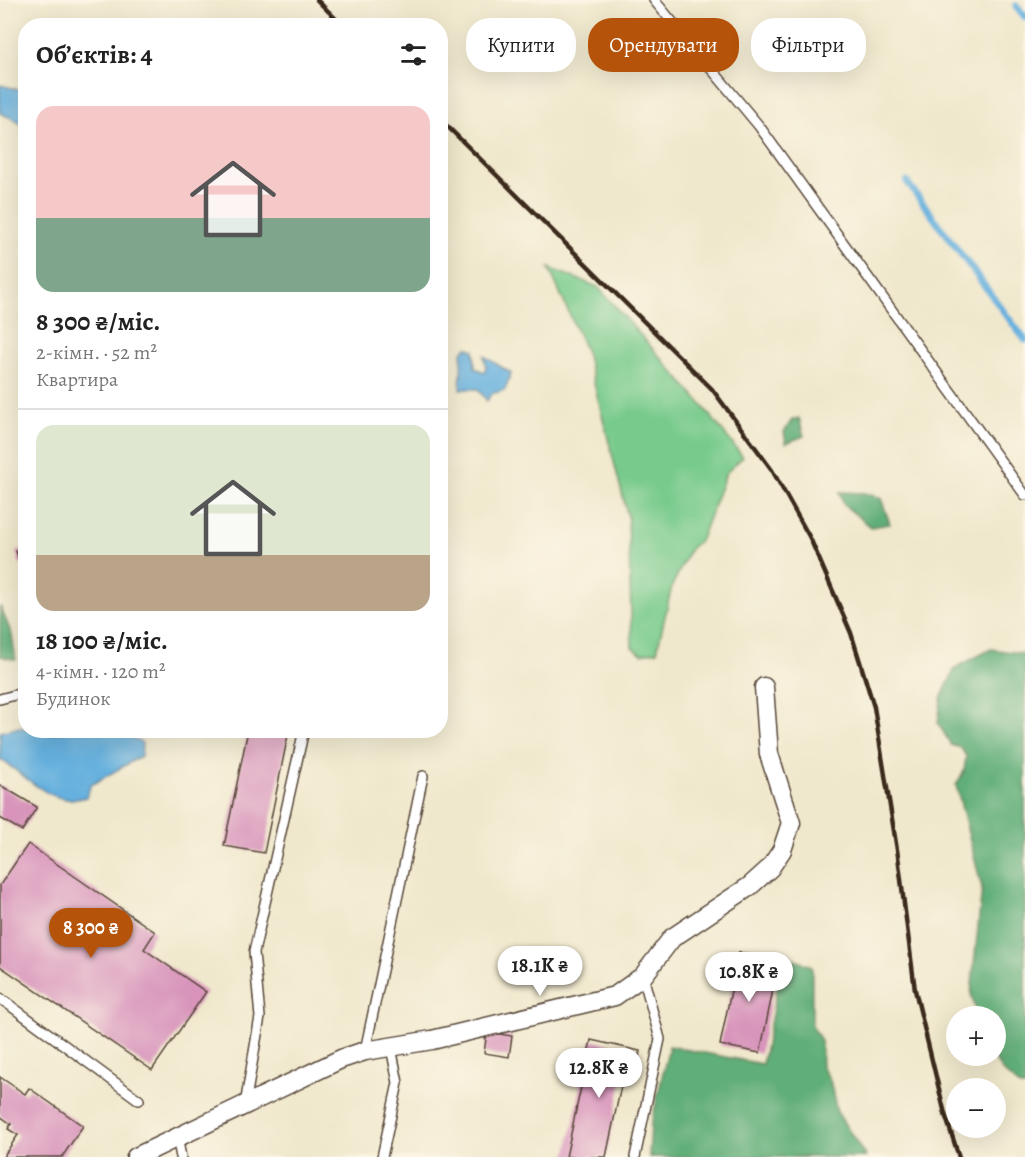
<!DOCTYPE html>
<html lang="uk">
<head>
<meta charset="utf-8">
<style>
  body { margin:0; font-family:Alegreya,serif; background:#f6f6f6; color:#222; height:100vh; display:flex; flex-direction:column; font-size:22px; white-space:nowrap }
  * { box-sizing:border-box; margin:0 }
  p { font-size:20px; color:#767676 }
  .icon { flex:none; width:33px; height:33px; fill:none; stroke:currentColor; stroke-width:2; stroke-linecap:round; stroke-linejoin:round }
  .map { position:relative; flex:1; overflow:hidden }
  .side { position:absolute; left:18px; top:18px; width:430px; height:720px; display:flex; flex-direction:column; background:#fff; border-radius:24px; box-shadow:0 6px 24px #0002 }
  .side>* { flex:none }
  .banner { position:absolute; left:466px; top:18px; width:468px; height:54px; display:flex; gap:12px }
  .controls { position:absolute; left:946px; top:1006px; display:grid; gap:12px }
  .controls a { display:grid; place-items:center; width:60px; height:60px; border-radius:50%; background:#fff; box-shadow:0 6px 24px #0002; font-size:30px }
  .price { position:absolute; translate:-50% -51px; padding:0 14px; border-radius:21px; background:#fff; color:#222; font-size:20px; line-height:39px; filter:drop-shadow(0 2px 3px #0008) }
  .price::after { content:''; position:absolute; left:50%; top:36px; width:18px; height:14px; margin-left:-9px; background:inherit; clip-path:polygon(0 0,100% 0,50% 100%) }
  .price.current { background:#b45309; color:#fff }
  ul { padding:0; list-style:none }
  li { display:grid; align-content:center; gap:12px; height:318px; padding:0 18px }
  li+li { border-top:2px solid #e0e0e0 }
  li span { display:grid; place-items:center; height:186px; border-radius:18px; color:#555 }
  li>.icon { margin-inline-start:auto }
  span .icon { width:108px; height:108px; fill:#fffc; stroke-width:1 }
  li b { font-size:26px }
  h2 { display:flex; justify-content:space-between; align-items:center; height:72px; padding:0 18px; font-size:26px }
  .pill { padding:0 21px; border-radius:24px; background:#fff; box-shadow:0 6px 24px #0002; font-size:21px; line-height:54px }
  .pill.current { background:#b45309; color:#fff }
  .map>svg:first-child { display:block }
</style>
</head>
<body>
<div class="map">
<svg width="1025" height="1157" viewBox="0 0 1025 1157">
  <rect width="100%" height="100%" fill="#fcf5e5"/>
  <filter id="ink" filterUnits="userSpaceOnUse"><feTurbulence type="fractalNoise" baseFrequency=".0167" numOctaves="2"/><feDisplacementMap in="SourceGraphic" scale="12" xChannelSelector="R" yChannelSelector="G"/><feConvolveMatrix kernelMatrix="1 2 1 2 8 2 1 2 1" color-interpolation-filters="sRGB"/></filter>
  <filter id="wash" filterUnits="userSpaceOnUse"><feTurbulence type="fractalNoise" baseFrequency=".008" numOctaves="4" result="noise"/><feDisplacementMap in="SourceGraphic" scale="24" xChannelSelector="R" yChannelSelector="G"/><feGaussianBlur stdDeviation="1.35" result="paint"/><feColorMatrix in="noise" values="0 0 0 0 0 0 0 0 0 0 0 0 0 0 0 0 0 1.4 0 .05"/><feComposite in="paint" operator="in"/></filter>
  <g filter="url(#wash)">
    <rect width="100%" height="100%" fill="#f0e8cc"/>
    <polygon fill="#77ca8c" stroke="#597a55" stroke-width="1.5" points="549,268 598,287 698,400 743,457 726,473 701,539 690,549 672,586 657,651 642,654 632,647 628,517 586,352"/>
    <g fill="#61ae78" stroke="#4e6c4b" stroke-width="1.5">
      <polygon points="799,418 804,436 786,443 784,432 792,420"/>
      <polygon points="839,492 864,493 881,498 890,524 871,527 844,505"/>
      <polygon points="0,606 12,635 16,660 0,656"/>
      <polygon points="991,649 1025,654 1025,1087 1020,1087 1002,1071 993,1056 996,1056 996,1017 978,1017 971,994 982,888 956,785 964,771 966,756 961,748 951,745 938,723 941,699 955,668"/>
      <polygon points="792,959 812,966 812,1025 821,1041 822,1067 830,1080 837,1112 866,1157 649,1157 651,1125 669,1046 762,1064 782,964"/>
    </g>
    <g fill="#65b0de" stroke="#506d7e" stroke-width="1.5">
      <polygon points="0,85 25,91 25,129 18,121 0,113"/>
      <polygon points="467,347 474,350 475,368 484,372 486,367 484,356 511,373 505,390 491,394 487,401 478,389 460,389 462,352"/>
      <path d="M19 727C28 729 40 734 51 733 86 730 110 724 142 743L141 756 91 785 86 797C51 808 27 776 0 759V732Z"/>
    </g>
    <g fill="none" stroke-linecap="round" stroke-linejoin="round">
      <g stroke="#65b0de" stroke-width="7">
        <polyline points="1016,6 1025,17"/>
        <polyline points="907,182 1025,340"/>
      </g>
    </g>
    <g id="blocks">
      <g fill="#d894bb">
        <polygon points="26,548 26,562 20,564 16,551"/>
        <polygon points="248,730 289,730 264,853 224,846"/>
        <polygon points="0,785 37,807 22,831 0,818"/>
        <polygon points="28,844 155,932 144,949 206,992 152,1070 0,966 0,885"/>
        <polygon points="739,952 779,961 760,1053 720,1045"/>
        <polygon points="487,1032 512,1036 509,1057 484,1053"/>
        <polygon points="591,1040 640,1051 636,1069 625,1067 606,1157 566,1157"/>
        <polygon points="0,1077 25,1094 29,1088 83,1126 62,1157 3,1157 18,1135 8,1129 11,1124 0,1116"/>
      </g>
    </g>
  </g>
  <g filter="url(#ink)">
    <use href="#blocks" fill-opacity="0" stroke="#564638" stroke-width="1.5"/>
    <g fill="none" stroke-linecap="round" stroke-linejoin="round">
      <g stroke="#564638" stroke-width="12">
        <g id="lane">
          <polyline points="654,0 759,126 1025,495"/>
          <polyline points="0,699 26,692"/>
          <polyline points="0,998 139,1100"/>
          <polyline points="365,1051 423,776"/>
          <polyline points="245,1105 260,1017 254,952 304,730"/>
          <polyline points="177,1137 181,1157"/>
          <polyline points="382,1157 398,1083 391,1047"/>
          <polyline points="635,1157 660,1039 643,976"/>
        </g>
      </g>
      <g stroke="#564638" stroke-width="21">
        <polyline id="street" points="136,1157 341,1059 365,1051 432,1040 615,996 643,976 672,938 750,886 770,868 782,850 791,823 769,754 764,687"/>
      </g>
      <use href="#lane" stroke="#fff" stroke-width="9"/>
      <use href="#street" stroke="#fff" stroke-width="18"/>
      <g stroke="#3b2a1e" stroke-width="4.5">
        <polyline points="317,0 343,26"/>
        <polyline points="441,120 712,389 772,470 810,538 851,633 874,707 898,856 915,990 945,1114 959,1157"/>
      </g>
    </g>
  </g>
</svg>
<div class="controls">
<a>+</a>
<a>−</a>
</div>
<b class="price current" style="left:91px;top:959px">8 300 ₴</b>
<b class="price" style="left:540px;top:997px">18.1K ₴</b>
<b class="price" style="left:749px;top:1003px">10.8K ₴</b>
<b class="price" style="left:599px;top:1099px">12.8K ₴</b>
<div class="banner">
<a class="pill">Купити</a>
<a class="pill current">Орендувати</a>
<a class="pill">Фільтри</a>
</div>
<section class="side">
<h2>Об’єктів: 4<svg class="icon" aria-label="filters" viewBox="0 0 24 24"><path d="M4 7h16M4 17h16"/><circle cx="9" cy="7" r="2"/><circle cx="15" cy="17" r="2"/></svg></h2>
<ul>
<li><span style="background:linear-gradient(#f6c9c9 60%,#7fa58c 0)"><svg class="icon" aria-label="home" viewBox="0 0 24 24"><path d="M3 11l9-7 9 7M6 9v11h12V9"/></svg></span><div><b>8 300 ₴/міс.</b><p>2-кімн. · 52 m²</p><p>Квартира</p></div></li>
<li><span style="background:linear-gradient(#dfe7d0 70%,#b9a48a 0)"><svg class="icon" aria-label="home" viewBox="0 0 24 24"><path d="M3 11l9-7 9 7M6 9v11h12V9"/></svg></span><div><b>18 100 ₴/міс.</b><p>4-кімн. · 120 m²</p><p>Будинок</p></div></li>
</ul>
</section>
</div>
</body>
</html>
